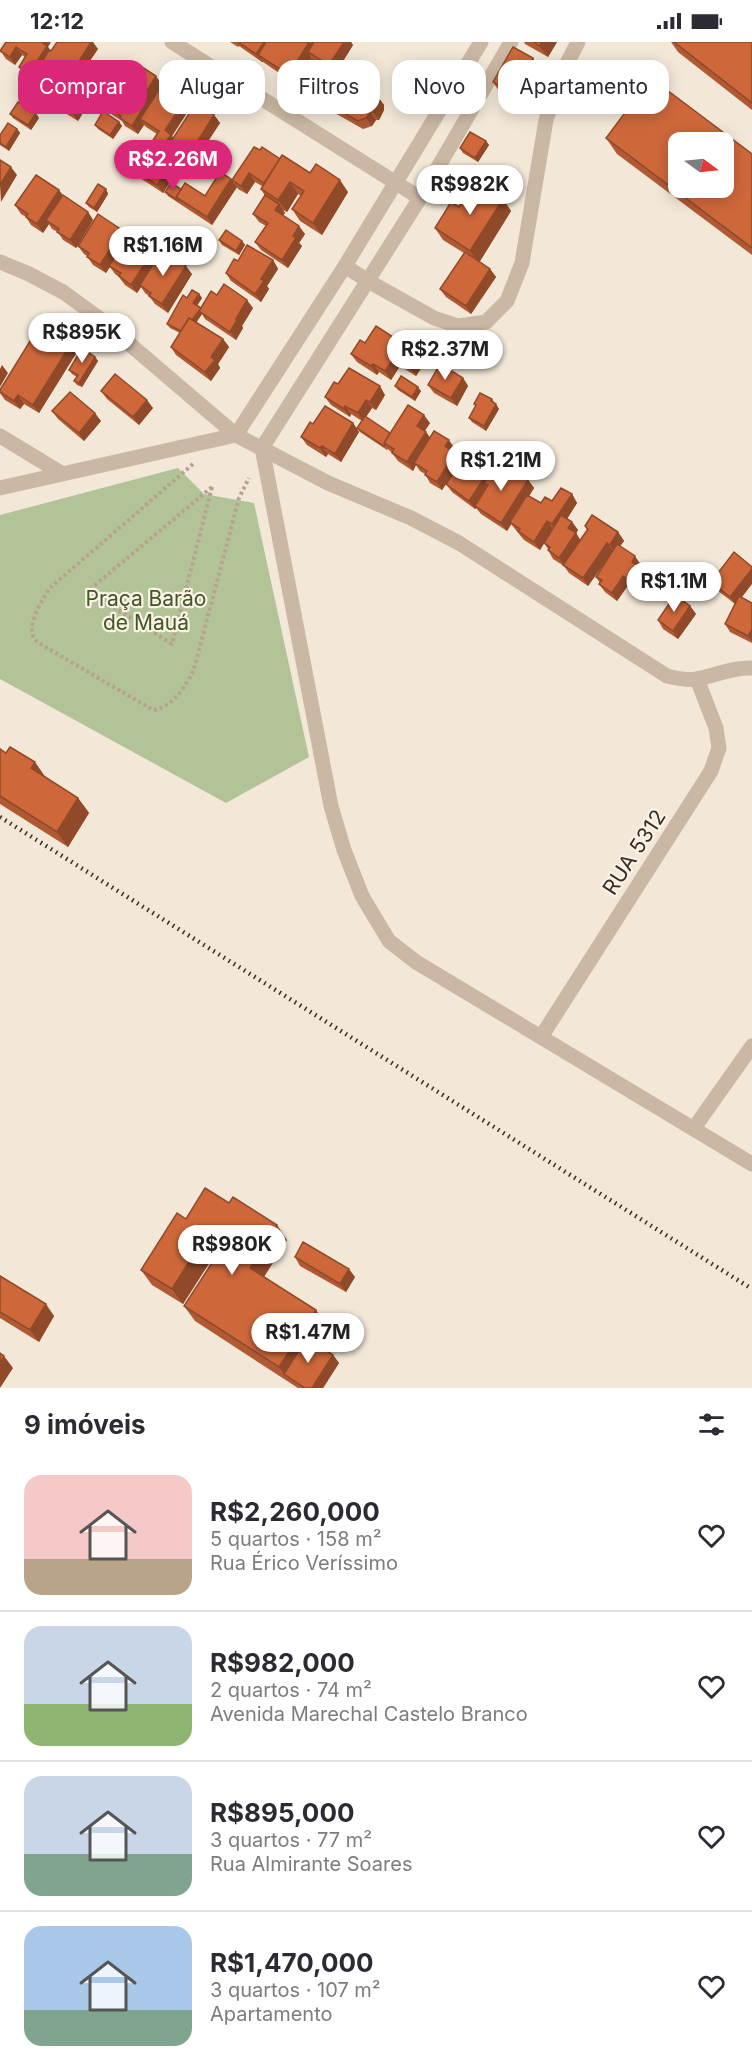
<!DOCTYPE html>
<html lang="pt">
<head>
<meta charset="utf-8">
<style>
  body { margin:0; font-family:Inter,sans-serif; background:#f7f7f7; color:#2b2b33; height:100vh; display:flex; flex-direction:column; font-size:22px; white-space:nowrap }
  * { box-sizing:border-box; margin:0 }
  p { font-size:20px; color:#7c7c81 }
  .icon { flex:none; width:33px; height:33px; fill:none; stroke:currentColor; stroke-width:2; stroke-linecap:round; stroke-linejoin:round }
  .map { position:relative; height:1346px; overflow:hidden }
  .panel { display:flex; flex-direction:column; background:#fff; flex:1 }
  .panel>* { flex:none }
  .top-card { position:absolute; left:18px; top:18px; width:717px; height:54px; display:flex; gap:12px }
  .needle { width:39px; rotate:105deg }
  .fabs { position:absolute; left:668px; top:90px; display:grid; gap:12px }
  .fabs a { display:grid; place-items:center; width:66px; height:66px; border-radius:12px; background:#fff; box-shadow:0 3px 15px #0003; font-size:30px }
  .price { position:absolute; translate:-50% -51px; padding:0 14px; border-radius:21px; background:#fff; color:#222; font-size:20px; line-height:39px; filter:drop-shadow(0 2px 3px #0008) }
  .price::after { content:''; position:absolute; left:50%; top:36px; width:18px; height:14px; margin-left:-9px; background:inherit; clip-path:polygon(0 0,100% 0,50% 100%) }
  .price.selected { background:#db2777; color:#fff }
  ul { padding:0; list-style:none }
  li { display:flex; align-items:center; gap:18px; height:150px; padding:0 24px }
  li+li { border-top:2px solid #e1e1e2 }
  li span { display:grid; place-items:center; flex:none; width:168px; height:120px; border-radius:18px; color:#555 }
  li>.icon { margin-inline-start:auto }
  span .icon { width:72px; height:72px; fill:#fffc; stroke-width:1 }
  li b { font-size:26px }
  h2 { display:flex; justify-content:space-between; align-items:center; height:72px; padding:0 24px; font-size:26px }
  .chip { padding:0 21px; border-radius:18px; background:#fff; box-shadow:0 3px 15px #0003; font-size:21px; line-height:54px }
  .chip.selected { background:#db2777; color:#fff }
  .status { display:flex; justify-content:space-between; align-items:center; height:42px; padding:0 30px; background:#fff; direction:ltr }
  .status svg { height:16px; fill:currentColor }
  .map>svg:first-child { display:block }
</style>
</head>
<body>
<div class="status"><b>12:12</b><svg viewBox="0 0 49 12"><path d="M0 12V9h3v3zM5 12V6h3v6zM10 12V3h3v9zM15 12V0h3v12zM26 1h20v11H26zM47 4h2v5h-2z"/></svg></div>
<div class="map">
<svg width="752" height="1346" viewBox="0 0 752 1346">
  <rect width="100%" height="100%" fill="#f3e8d8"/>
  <polygon fill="#b1c397" points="178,426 204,452 254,461 309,715 226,761 0,637 0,473"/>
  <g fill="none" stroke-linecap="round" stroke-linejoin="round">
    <g stroke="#b7a28e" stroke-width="4" stroke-dasharray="3 3" stroke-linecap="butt">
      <path d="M193 422 50 546C43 557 26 583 34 596 36 599 39 601 42 603L153 668C173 665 186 644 194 627L239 456 249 436"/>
      <polygon points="212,445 172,602 88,549"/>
    </g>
    <g stroke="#cbb8a4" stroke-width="15">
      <polyline points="172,0 420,156"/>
      <path d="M0 220 29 232 63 250 99 276 236 393 328 441 411 476 459 501 667 634C677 636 686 639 696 637 715 634 731 625 752 626"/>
      <polyline points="345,224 368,239 434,276 458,284 486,280 507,259 522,221 546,78 561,33 578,0"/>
      <polyline points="236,393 345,224 481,0"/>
      <polyline points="0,394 61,431"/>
      <polyline points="262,406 331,764 344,808 362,854 389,899 416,920 752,1122"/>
      <polyline points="262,406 420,156 511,0"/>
      <polyline points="0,446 236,393"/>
      <polyline points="541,995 711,729 719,706 716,686 697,637"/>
      <polyline points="694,1086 752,1004"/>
    </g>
    <polyline stroke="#362c26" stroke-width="4.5" stroke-dasharray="1.5 4.5" stroke-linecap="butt" points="0,775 752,1247"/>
  </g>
  <g fill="#b15933">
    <polygon points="6,0 48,5 51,9 98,7 89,20 112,35 118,43 117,45 119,46 125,37 122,32 162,43 149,63 189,52 194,60 172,94 173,96 214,73 220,81 201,110 203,111 209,119 199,136 180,124 163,151 119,122 116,118 138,121 157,92 146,85 144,83 138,92 125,84 122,79 108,70 104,65 102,69 96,65 92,70 86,66 78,79 52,63 47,55 55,42 44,34 41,30 35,40 25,33 19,25 25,15 22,13 15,23 6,17 0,8"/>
    <polygon points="230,0 351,0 353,3 335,32 313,18 311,15 304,26 378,55 384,63 384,68 379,78 376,78 372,84 363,87 333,70 328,62 328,53 320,48 316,55 302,46 296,38 294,41 263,20 262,20 239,4 238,5"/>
    <polygon points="524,0 557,0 548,15 525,2"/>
    <polygon points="671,0 752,0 752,68 678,10"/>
    <polygon points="533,16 538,25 519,60 499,49 493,40"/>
    <polygon points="10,72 39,76 31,88 13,76"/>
    <polygon points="119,80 122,84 113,97 98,87 95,83"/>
    <polygon points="17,87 20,91 9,109 0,103 0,93"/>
    <polygon points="606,96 752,112 752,213 617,112"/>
    <polygon points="486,99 489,103 478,120 463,111 460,106"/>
    <polygon points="260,108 348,150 322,193 300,179 292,167 301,154 298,152 287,170 283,168 285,171 283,173 305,192 299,201 302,204 288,226 261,208 255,200 266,184 259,180 253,172 265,154 261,147 262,144 255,140 247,152 238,147 232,138"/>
    <polygon points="231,137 237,145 212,183 168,154 165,150 181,147 205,154"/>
    <polygon points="106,147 108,152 97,170 89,165 86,161"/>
    <polygon points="64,154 88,170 93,178 76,206 63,198 58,190 52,187 49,182 43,191 31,183 26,175 21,172 15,163"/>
    <polygon points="503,157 511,169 479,220 490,227 496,235 471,272 446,255 440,247 464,211 443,198 435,186 459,165"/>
    <polygon points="122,188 128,196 127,197 151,212 155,218 192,232 168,271 155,262 149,254 145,251 141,245 137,251 125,243 119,235 115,232 110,225 106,231 93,223 87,214 84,212 78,204"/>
    <polygon points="219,198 242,199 245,203 239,213 222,203"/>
    <polygon points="273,218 278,227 267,244 269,247 261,260 231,239 226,231 238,219"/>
    <polygon points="199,252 202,256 197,264 201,266 217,253 253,266 242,284 243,286 236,298 205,277 202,272 196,281 223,297 229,305 218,322 220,326 211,339 176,313 171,305 180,291 170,286 167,282 187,256"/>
    <polygon points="74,297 80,305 39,371 24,362 20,367 5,358 0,351 0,348"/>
    <polygon points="365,301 425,320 416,334 400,324 391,338 379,330 377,333 357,320 351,312"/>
    <polygon points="95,315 98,319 82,345 77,343 74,339 77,335 72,332 69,328"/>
    <polygon points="463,336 468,344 457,364 434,351 428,343"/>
    <polygon points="338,342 385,353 376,368 372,366 366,375 390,391 430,381 425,389 430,396 455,407 453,409 461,419 448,440 491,429 528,438 534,446 529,454 541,461 552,459 572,452 577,461 567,477 572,480 578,488 576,491 580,498 587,488 585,484 618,490 624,499 620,504 641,523 639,526 644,533 635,546 629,542 617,559 605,550 599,542 600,541 596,535 608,516 588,544 569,531 564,524 553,517 548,508 548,507 544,501 540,508 524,498 511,482 507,489 481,472 476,466 475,467 452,450 446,442 442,448 430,441 425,432 420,429 416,423 413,429 398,419 392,411 388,407 387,408 360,390 357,386 362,379 351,372 350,375 331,363 325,355"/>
    <polygon points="395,344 421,349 415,359 398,348"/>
    <polygon points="101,349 153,366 139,383 107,357"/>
    <polygon points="492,357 499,367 486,389 472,380 469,376 476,365 474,362"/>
    <polygon points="52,369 101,379 84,399 58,377"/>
    <polygon points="353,381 359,390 341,420 328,412 326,415 307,403 301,395 313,382"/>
    <polygon points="711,540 752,561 752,601 730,590 725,582 735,562 717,548"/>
    <polygon points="690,564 696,572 678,597 663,587 658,578"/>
    <polygon points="0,707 78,756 89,771 68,805 0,762"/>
    <polygon points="186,1177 287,1198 264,1235 316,1268 326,1284 315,1301 333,1313 339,1321 323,1346 298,1346 195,1279 184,1264 217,1213 215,1212 183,1262 152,1243 141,1228"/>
    <polygon points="295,1215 355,1235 346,1250 300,1224"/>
    <polygon points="0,1234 54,1274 39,1300 0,1276"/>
  </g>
  <g fill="#904929">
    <polygon points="40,0 51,0 48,5 52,12 38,26 41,30 35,40 29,32"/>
    <polygon points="91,0 93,0 98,7 60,63 65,70 64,71 58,63 76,24"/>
    <polygon points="264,0 275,0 258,13 263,20 262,20 256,12"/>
    <polygon points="309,0 320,0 308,10 311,15 294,41 289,33"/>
    <polygon points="344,0 351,0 353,3 335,32 329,23"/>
    <polygon points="542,0 557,0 548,15 539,4"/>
    <polygon points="16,5 22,13 15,23 10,15"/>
    <polygon points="533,16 538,25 519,60 513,52"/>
    <polygon points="332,30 338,38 328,54 322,45"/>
    <polygon points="156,34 162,43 149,63 153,69 140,77 144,83 138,92 132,84 142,57"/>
    <polygon points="112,35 118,43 105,64 102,62 104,65 102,69 96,61"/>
    <polygon points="315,40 320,48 316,55 310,47"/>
    <polygon points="189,52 194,60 172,94 177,101 171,110 165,101 165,88"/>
    <polygon points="378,55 384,63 384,68 379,78 373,70"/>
    <polygon points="90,57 96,65 92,70 87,62"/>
    <polygon points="81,58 86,66 78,79 72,71"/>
    <polygon points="370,70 376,78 372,84 366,76"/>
    <polygon points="36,71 39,76 31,88 28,83"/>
    <polygon points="214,73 220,81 199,113 194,105"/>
    <polygon points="119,80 122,84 113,97 110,93"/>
    <polygon points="17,87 20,91 9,109 6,105"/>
    <polygon points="486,99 489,103 478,120 475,116"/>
    <polygon points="203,111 209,119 199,136 193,127"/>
    <polygon points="175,116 180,124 163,151 157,143"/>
    <polygon points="11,125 17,133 1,160 0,143"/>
    <polygon points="249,131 255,140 247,152 241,144"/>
    <polygon points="231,137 237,145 212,183 207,175"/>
    <polygon points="340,138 348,150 322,193 313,181"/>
    <polygon points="290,140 298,152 287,170 278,158"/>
    <polygon points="106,147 108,152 97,170 94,166"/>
    <polygon points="59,148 65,156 46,178 49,182 43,191 37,182"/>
    <polygon points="503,157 511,169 479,221 470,209"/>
    <polygon points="279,162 285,171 281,176 275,168"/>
    <polygon points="88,170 93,178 76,206 70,198"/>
    <polygon points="299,184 305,192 299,201 302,204 288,226 282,218 293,194"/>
    <polygon points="122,188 128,196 106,231 100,223"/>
    <polygon points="242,199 245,203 239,213 236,209"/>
    <polygon points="151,212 156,220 140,243 141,245 137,251 131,243"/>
    <polygon points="273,218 278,227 267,244 269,247 261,260 255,252 261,237"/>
    <polygon points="186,224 192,232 168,271 162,262"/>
    <polygon points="490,227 496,235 471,272 466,264"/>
    <polygon points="199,252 202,256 196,265 193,261"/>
    <polygon points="247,258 253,266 242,284 243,286 236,298 230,290 236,277"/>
    <polygon points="201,266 199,269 202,272 186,295 183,291"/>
    <polygon points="74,297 80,305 39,371 33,363"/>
    <polygon points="223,297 229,305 218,322 220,326 211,339 205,330 211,315"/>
    <polygon points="419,312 425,320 416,334 410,326"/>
    <polygon points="95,315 98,319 82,345 79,341"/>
    <polygon points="394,316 400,324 391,338 385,329"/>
    <polygon points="373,322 379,330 377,333 371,324"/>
    <polygon points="2,323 8,331 0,345 0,327"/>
    <polygon points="463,336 468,344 457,364 451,356"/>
    <polygon points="380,344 385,353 376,368 370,360"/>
    <polygon points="418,345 421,349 415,359 412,355"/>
    <polygon points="18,353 24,362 20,367 14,359"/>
    <polygon points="147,358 153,366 139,383 133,375"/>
    <polygon points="366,358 372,366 363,379 358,371"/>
    <polygon points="496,362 499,367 486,389 484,384"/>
    <polygon points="345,364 351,372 350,375 344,367"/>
    <polygon points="95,371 101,379 84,399 79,391"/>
    <polygon points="424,373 430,381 422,392 417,384"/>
    <polygon points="353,381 359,390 341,420 335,412"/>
    <polygon points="426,390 432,398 414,421 416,423 413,429 407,420"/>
    <polygon points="449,398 455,407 451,413 445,404"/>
    <polygon points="322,404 328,412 326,415 320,406"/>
    <polygon points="455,411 461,419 442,448 437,440"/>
    <polygon points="490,427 495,435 488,443 484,441 488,447 475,464 476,466 475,467 469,459"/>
    <polygon points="528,438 534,446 507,489 501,481"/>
    <polygon points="572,452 577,461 558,491 552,482"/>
    <polygon points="547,479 553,487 540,508 534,500"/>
    <polygon points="572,480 578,488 576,491 581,499 565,525 559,516 568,486"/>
    <polygon points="618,490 624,499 615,511 610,503"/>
    <polygon points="607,501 613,509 588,544 583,536"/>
    <polygon points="635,514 641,523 639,526 644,533 635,546 629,538 632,520"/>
    <polygon points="752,527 752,542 736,563 730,555"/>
    <polygon points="623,534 629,542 617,559 612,551"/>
    <polygon points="690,564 696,572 678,597 673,589"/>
    <polygon points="752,587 752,599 748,594"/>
    <polygon points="35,720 46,736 31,726"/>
    <polygon points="78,756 89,771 68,805 57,790"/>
    <polygon points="277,1183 287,1198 260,1241 250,1226"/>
    <polygon points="204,1196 215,1212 183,1262 172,1247"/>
    <polygon points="349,1227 355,1235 346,1250 340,1242"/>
    <polygon points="46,1262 54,1274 39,1300 30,1288"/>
    <polygon points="316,1268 326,1284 292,1337 284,1332 279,1325"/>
    <polygon points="333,1313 339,1321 323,1346 312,1346"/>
    <polygon points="4,1314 13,1326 0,1346 0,1321"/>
  </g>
  <g fill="#ce683b" stroke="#904929" stroke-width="1.5" fill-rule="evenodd">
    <polygon points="6,0 41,0 47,4 29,32 19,25 27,12 16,5 10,15 0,9"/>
    <polygon points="57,0 91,0 76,24 81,27 58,63 47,55 58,38 38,26 49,8 51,9"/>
    <polygon points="238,0 264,0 256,12"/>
    <polygon points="266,0 309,0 289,33 258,13"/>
    <polygon points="314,0 344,0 329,23 308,10"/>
    <polygon points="534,0 542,0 539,4"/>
    <polygon points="674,0 752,0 752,61"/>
    <polygon points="513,5 533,16 513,52 493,40"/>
    <polygon points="310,16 332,30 322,45 315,40 310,47 296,38"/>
    <polygon points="88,19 112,35 96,61 90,57 87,62 81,58 72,71 60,63"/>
    <polygon points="129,21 134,24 136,21 156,34 142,57 147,60 132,84 120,76 121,74 102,62 114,43 119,46 127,35 122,32"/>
    <polygon points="341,33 378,55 378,60 373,70 370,70 366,76 358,79 328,62 327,56"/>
    <path d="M651 36 752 112V206L606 96ZM678 100H723V146H678Z"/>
    <polygon points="166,37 189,52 165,88 171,93 165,101 168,104 196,61 214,73 194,105 203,111 193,127 175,116 157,143 134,128 159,89 140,77"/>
    <polygon points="18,60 36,71 28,83 10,72"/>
    <polygon points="103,69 119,80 110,93 95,83"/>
    <polygon points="8,81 17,87 6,105 0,101 0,93"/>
    <polygon points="470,90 486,99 475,116 460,106"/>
    <polygon points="254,105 260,108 262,105 280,117 264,141 249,131 241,144 232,138"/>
    <polygon points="121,110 138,121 134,128 137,132 116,118"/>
    <polygon points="282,113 310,131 316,122 340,138 313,181 292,167 304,149 290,140 278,158 261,147"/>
    <polygon points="0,118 11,125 0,143"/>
    <polygon points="220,130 231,137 207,175 176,155 185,141 205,154"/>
    <polygon points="36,133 59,148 37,182 26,175 28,172 15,163"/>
    <polygon points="475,139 503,157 470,209 435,186 451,160 459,165"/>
    <polygon points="171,141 181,147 176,155 179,159 165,150"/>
    <polygon points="98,142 106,147 94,166 86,161"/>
    <polygon points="63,153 88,170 70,198 57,190 59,187 46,178"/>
    <polygon points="265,153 279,162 275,168 299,184 293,194 296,196 282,218 255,200 268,181 253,172"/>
    <polygon points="98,172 122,188 100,223 87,215 89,211 78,204"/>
    <polygon points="226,188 242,199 236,209 219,198"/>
    <polygon points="126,197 151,212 131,243 119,234 121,231 109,224"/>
    <polygon points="247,203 273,218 261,237 264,239 255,252 226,231 234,217 238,219"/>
    <polygon points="162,208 186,224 162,262 149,254 151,251 140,243"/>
    <polygon points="465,210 490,227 466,264 440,247"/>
    <polygon points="224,242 247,258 236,277 237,278 230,290 199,269 211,249 217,253"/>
    <polygon points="192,248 199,252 193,261 201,266 192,278 189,276 181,289 167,282 183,253 187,256"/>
    <polygon points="189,276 223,297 211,315 215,318 205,330 171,305"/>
    <polygon points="43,278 74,297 33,363 18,353 14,359 0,350 0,348"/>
    <polygon points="376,284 419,312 410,326 394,316 385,329 373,322 371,324 351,312 360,298 365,301"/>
    <polygon points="82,306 95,315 79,341 74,339 78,333 69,328"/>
    <polygon points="440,322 463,336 451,356 428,343"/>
    <polygon points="349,326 380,344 370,360 366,358 358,371 345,364 344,367 325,355 334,340 338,342"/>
    <polygon points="115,332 147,358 133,375 101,349"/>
    <polygon points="401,334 418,345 412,355 395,344"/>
    <polygon points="70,350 95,371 79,391 52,369"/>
    <polygon points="480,351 492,357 491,359 496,362 484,384 469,376 476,363 474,362"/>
    <polygon points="408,363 424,373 417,384 426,390 407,420 392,411 394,407 384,401"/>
    <polygon points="325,364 353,381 335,412 322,404 320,406 301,395 310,380 313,382"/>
    <polygon points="365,374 390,391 384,401 385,403 384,404 357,386"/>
    <polygon points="434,389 449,398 445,404 455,411 437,440 425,433 427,429 414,421"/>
    <polygon points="467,412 490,427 469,459 446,442"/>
    <polygon points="498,419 528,438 501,481 475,464 488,443 484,441"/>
    <polygon points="561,446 572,452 552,482 547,479 534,500 518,489 520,487 510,480 527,453 541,461 545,455 552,459"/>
    <polygon points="561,473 572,480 568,486 576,491 559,516 548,508 550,505 544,501"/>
    <polygon points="592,473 618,490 610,503 607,501 583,536 563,523 588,487 585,484"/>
    <polygon points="617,502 635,514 632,520 638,525 629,538 623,534 612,551 599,542 602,538 596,535"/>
    <polygon points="734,510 752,525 752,527 730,555 711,540"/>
    <polygon points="675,553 690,564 673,589 658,578"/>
    <polygon points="739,554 752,561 752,587 748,594 725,582"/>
    <polygon points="10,705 35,720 31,726 78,756 57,790 0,754 0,707 6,711"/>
    <polygon points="205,1146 229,1161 233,1155 277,1183 250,1226 316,1268 279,1325 184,1264 221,1207 204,1196 172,1247 141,1228 177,1171 186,1177"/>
    <polygon points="303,1200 349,1227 340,1242 295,1215"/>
    <polygon points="0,1234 46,1262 30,1288 0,1270"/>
    <polygon points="307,1296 333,1313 312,1346 305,1346 284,1332"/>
    <polygon points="0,1311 4,1314 0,1321"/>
  </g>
  <g text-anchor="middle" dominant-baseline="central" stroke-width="4.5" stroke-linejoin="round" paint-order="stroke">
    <g font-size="21" fill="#425628" stroke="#faf2e5">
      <text x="146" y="556">Praça Barão<tspan x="146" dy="24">de Mauá</tspan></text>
    </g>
    <g font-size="21" fill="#362c26" stroke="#faf2e5">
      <text transform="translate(634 810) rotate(-57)">RUA 5312</text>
    </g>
  </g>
</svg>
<div class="fabs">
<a><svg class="needle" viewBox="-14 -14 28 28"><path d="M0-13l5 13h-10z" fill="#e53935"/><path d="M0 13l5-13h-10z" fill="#7c7c81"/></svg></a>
</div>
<b class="price selected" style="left:173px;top:149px">R$2.26M</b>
<b class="price" style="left:470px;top:174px">R$982K</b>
<b class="price" style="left:163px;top:235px">R$1.16M</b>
<b class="price" style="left:82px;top:322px">R$895K</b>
<b class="price" style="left:445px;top:339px">R$2.37M</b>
<b class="price" style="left:501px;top:450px">R$1.21M</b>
<b class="price" style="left:674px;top:571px">R$1.1M</b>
<b class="price" style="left:232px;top:1234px">R$980K</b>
<b class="price" style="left:308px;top:1322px">R$1.47M</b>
<div class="top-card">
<a class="chip selected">Comprar</a>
<a class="chip">Alugar</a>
<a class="chip">Filtros</a>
<a class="chip">Novo</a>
<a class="chip">Apartamento</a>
</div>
</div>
<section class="panel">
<h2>9 imóveis<svg class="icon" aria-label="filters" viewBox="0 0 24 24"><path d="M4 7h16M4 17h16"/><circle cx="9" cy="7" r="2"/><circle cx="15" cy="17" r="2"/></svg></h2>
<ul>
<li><span style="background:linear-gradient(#f6c9c9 70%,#b9a48a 0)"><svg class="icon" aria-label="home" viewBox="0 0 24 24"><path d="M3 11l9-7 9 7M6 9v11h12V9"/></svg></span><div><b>R$2,260,000</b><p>5 quartos · 158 m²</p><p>Rua Érico Veríssimo</p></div><svg class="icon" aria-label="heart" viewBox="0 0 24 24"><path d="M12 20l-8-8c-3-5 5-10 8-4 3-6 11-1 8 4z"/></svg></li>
<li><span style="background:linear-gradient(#c9d6e8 65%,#8fb573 0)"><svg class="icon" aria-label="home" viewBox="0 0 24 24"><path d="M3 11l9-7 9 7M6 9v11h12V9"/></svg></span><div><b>R$982,000</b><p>2 quartos · 74 m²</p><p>Avenida Marechal Castelo Branco</p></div><svg class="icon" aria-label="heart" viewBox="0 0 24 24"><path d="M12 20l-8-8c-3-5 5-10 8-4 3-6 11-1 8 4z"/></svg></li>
<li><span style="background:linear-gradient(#c9d6e8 65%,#7fa58c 0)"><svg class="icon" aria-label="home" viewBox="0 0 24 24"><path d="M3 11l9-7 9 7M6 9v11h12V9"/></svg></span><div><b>R$895,000</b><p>3 quartos · 77 m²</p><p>Rua Almirante Soares</p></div><svg class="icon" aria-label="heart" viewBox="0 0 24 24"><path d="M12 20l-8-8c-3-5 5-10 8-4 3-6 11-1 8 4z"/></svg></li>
<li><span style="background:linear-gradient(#a9c7e8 70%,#7fa58c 0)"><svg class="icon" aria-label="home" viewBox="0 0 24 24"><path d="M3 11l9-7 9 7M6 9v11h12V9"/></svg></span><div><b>R$1,470,000</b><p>3 quartos · 107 m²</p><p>Apartamento</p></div><svg class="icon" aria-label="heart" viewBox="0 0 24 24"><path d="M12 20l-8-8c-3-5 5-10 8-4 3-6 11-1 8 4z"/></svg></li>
</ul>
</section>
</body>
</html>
